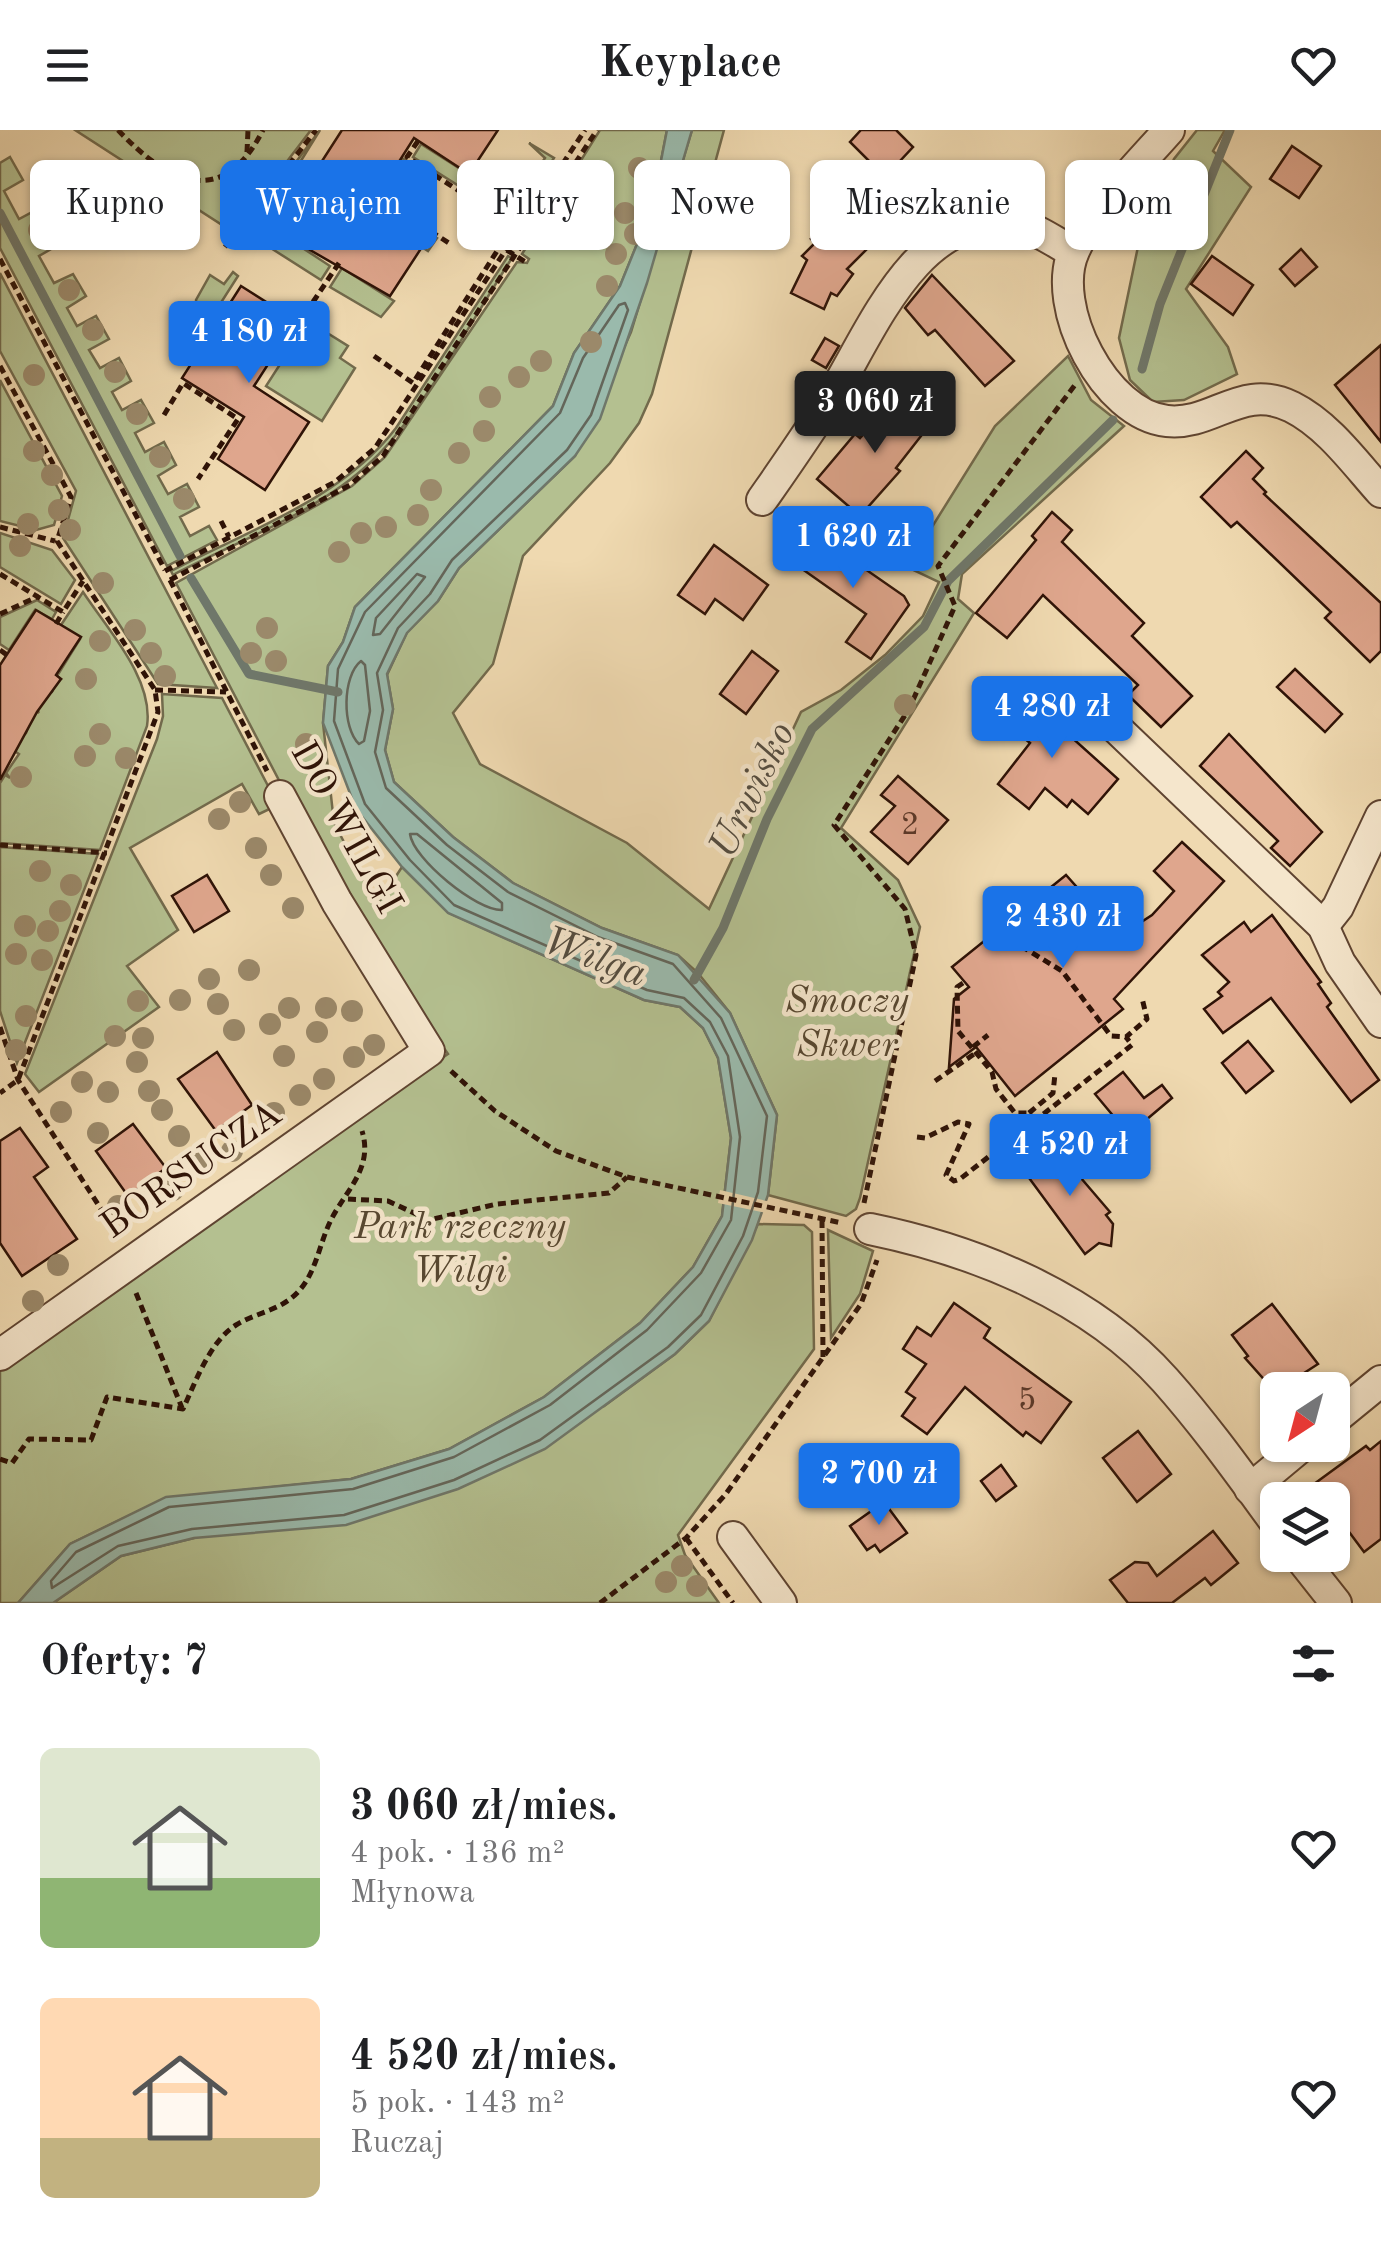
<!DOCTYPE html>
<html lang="pl">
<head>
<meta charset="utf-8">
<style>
  body { margin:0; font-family:"Old Standard TT",serif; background:#f6f6f6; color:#202124; height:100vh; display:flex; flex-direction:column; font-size:38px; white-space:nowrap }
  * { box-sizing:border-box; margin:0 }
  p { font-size:32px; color:#757577 }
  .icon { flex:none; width:55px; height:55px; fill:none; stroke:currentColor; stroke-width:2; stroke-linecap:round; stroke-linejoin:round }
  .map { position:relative; height:1473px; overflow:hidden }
  .side { display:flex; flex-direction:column; background:#fff; flex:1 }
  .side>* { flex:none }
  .top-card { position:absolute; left:30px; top:30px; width:1322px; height:90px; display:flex; gap:20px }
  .needle { width:65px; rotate:216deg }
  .tools { position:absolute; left:1260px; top:1242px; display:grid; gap:20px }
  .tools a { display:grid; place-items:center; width:90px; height:90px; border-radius:15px; background:#fff; box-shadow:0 2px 8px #0004; font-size:50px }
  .price { position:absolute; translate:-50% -85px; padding:0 22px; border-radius:10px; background:#1a73e8; color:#fff; font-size:32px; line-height:65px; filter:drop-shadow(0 2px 5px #0008) }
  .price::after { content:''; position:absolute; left:50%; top:60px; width:30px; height:22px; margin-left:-15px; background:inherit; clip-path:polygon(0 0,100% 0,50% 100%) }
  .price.on { background:#222; color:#fff }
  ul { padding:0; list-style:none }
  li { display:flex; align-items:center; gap:30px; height:250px; padding:0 40px }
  li span { display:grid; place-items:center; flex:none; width:280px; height:200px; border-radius:15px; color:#555 }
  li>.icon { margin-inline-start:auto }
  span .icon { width:120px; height:120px; fill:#fffc; stroke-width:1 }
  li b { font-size:42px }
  h2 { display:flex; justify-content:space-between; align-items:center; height:120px; padding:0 40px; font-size:42px }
  .tag { padding:0 35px; border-radius:15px; background:#fff; box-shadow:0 2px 8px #0004; font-size:35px; line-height:90px }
  .tag.on { background:#1a73e8; color:#fff }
  header { display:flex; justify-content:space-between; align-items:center; height:130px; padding:0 40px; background:#fff; font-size:45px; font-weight:700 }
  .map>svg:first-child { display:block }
</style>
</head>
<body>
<header><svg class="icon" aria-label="menu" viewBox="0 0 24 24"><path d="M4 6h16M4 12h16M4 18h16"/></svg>Keyplace<svg class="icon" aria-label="heart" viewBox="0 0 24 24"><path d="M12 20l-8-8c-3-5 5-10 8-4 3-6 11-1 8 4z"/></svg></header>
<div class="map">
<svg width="1381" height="1473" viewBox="0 0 1381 1473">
  <rect width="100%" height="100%" fill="#efd9b0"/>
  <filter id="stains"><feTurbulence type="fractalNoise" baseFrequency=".002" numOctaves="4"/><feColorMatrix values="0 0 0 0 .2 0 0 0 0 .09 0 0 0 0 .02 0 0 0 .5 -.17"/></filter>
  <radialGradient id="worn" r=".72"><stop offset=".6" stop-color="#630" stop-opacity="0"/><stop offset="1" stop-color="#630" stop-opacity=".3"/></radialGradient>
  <g fill="#b4c090" stroke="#726a4c" stroke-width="2.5">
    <polygon points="75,0 311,0 233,102"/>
    <polygon points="320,0 263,92 330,136 321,150 244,101"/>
    <polygon points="600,0 667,0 652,77 620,156 574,223 553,276 355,477 343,512 328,536 323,593 334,693 377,775 402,737 449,783 644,870 680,877 703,898 718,928 731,1008 722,1086 693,1137 640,1193 544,1267 449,1319 351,1349 166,1368 70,1414 18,1473 0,1473 0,1236 448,924 342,771 176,453 352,356 385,327 517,132 527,133 529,129 522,124"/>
    <polygon points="692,0 724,0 652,264 639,293 610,333 523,426 493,534 453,583 480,634 627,713 709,779 801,582 841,560 885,525 923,486 939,452 907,437 995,296 1068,226 1091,270 1124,296 962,444 958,469 974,483 841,698 898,750 920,797 860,1068 856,1079 846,1086 768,1065 777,985 730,883 698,843 678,825 602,798 513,753 453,707 394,652 385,620 393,579 387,545 407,502 438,471 459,438 575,326 631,202"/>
    <polygon points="1197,0 1225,0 1213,21 1251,57 1186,159 1228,217 1237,244 1184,270 1153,272 1130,250 1119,208 1140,107 1174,29"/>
    <polygon points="529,13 554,28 501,111 494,106 545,28"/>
    <polygon points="421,14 476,49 467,61 413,27"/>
    <polygon points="10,27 23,50 4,61 19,89 38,79 58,115 39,126 54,153 73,144 86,166 67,178 77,196 96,186 109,209 89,220 100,238 119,228 131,251 112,262 122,280 141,270 154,293 135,303 145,322 164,312 176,335 158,346 168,364 187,354 199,377 180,387 190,406 209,396 217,410 167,436 0,118 0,33"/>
    <polygon points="402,28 423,41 400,76 381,63"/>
    <polygon points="383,73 437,108 428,121 374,86"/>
    <path d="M508 126 512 128C473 188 422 284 372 331 319 382 238 411 173 445L171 441C247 401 342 369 396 298Z"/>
    <polygon points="342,138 394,171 381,187 330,157"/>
    <polygon points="233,142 238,146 208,193 197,180 196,170 210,145 224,154"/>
    <polygon points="0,143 217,558 158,554 63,408 76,361 0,221"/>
    <polygon points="308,191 348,216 340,228 355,238 322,291 266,256"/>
    <polygon points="0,250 62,366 54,395 36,400 0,391"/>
    <polygon points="0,403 52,420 75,450 61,474 0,437"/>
    <path d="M83 462C108 500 154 549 147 596L100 720 0 713V653L5 645 10 648 6 643 19 624 10 618 26 603 34 580 39 583 36 578 47 560 53 562 49 558 61 549 57 546 80 509 61 495Z"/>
    <polygon points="37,470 56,482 52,489 35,480 9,520 0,514 0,487"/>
    <polygon points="162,564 222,568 278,675 259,684 242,654 130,718 178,800 127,836 159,877 39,962 25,944 157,609 163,586"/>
    <polygon points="0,717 98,724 17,933 0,881"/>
    <polygon points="758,1094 804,1095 812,1102 814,1219 678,1405 685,1425 719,1473 53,1473 121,1426 194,1408 604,1276 675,1224 709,1191"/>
    <polygon points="828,1100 873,1121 860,1164 831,1208"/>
  </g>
  <polygon fill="#9abaac" stroke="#6f776a" stroke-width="2.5" points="667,0 692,0 647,153 600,289 575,326 459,438 438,471 407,503 387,544 393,579 385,620 394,652 453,707 513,753 602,798 678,825 730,883 777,985 768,1065 752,1110 709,1191 675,1224 545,1319 458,1359 346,1395 194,1408 121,1426 53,1473 18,1473 70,1414 166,1367 351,1349 449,1319 544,1267 640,1193 693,1137 722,1086 731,1008 718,928 703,898 680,877 644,870 448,783 402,737 356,679 323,593 328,536 343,512 355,477 553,276 574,223 620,156 652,77"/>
  <polygon fill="#efd9b0" points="720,1060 771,1072 767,1083 718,1073"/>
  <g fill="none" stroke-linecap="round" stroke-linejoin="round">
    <g stroke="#64665a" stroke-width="2.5">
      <polygon points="625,173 628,180 591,285 567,320 452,430 430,464 398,498 377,543 383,580 375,622 386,658 447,715 508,762 598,807 673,834 721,888 767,986 758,1062 743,1106 701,1185 668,1217 540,1310 454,1350 344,1385 192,1399 118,1416 52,1458 51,1451 76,1422 169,1377 353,1359 454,1327 550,1275 647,1200 701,1143 731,1090 740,1007 728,926 710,892 684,868 647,860 454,775 410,730 365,674 334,591 338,539 365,482 560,283 583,228 619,175"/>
      <polygon points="417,444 425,447 380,504 373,505 376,488"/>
      <path d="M361 531 365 535 370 581 364 611 359 614C342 598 342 546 361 531Z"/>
      <path d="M410 704H417L502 773V780C477 781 413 729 410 704Z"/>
    </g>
    <g stroke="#6f776a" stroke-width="9">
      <polyline points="0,83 180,426"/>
      <polyline points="1142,239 1160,174 1230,0"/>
      <polyline points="191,448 249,544 338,562"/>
      <polyline points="694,850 723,798 767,689 812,599 924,497 948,451 1113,290"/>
    </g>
  </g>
  <g fill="#dfa68d" stroke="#2f1307" stroke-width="2.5">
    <polygon points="342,0 498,0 469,44 414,8 367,82 422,117 390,166 277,101"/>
    <polygon points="861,0 896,0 913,17 885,47 850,12"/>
    <polygon points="1292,16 1321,36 1299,68 1270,49"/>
    <polygon points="847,82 875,111 847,139 853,144 837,166 831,163 824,179 791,163 807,130 802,126 815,113 811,109"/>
    <polygon points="1301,119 1317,137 1295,156 1280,139"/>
    <polygon points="1212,126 1253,155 1233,185 1191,154"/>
    <polygon points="932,145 1014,231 985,256 935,200 928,205 905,178"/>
    <polygon points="241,156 296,191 254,256 309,292 265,360 218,329 244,287 182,248"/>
    <polygon points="825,208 839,216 826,238 812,230"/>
    <polygon points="1381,215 1381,312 1335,255"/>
    <polygon points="901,263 932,292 896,338 900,341 860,386 817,349 855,304 860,308"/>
    <polygon points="1246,321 1263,338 1253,349 1266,362 1264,364 1381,473 1381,521 1370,532 1325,488 1331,482 1237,392 1231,397 1201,367"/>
    <polygon points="1052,382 1072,400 1062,412 1144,493 1132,506 1192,566 1161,597 1128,565 1138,555 1043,465 1007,508 976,483 1036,410 1032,406"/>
    <polygon points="809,400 904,466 909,475 871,529 846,512 866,484 788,429"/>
    <polygon points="714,415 768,455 743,490 715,469 705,484 678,465"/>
    <polygon points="36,480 81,507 56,545 61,549 37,582 0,650 0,535"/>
    <polygon points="752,521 778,541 746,584 720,564"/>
    <polygon points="1295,539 1342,584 1325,602 1277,557"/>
    <polygon points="1020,561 1118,649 1088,684 1072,670 1067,677 1045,658 1029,679 998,654 1030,613 998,586"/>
    <polygon points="1229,604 1322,702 1290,736 1271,718 1278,711 1200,636"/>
    <polygon points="898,646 948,690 908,734 871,702 895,676 881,665"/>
    <polygon points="1182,712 1224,751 1114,869 1123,879 1015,966 976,917 949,937 954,869 969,857 952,837 1066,745 1083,764 1089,761 1107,782 1111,778 1129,800 1152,785 1174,761 1154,741"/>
    <polygon points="207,745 229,781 194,802 172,766"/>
    <polygon points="1272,785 1321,852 1318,854 1331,873 1327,877 1379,950 1351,972 1271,868 1223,903 1204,879 1222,866 1218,862 1229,852 1202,825 1244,792 1251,802"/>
    <polygon points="1248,911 1273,941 1246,963 1222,933"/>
    <polygon points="217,922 252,975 216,1001 178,949"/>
    <polygon points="1123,942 1144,968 1162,955 1172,968 1114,1017 1100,1000 1115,988 1095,964"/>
    <polygon points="133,994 166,1038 128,1066 96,1021"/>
    <polygon points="20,998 48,1037 34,1047 77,1109 22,1146 0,1113 0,1011"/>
    <polygon points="1051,1013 1110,1082 1106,1085 1113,1094 1111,1116 1099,1113 1085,1124 1021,1037"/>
    <polygon points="954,1173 990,1198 984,1208 1071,1272 1041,1313 1026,1302 1023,1306 965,1257 927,1304 902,1286 915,1268 906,1262 926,1234 903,1219 917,1197 931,1206"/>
    <polygon points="1272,1174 1318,1234 1278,1260 1278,1265 1245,1228 1248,1226 1232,1205"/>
    <polygon points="1138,1301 1171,1344 1137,1372 1103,1328"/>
    <polygon points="1381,1311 1381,1409 1364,1422 1332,1379 1332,1370 1326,1370 1314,1354 1366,1316 1370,1320"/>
    <polygon points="1001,1335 1016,1356 996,1371 981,1351"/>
    <polygon points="884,1372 907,1403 880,1422 875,1415 867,1420 850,1396"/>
    <polygon points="1213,1401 1238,1433 1211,1455 1205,1448 1172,1473 1128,1473 1110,1450 1135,1432 1148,1433 1157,1446"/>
  </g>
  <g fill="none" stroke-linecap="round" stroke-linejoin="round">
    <g stroke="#5f4431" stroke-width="34">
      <g id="street">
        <path d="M1169 0C1141 32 1090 83 1074 121 1049 176 1105 285 1167 291 1214 296 1241 252 1292 277 1328 295 1355 333 1381 362"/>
        <path d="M762 370C785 337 809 303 830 269 870 205 916 81 1011 93 1033 96 1053 111 1073 122"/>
        <polyline points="1088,571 1323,796 1340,833 1381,892"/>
        <polyline points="1323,796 1338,777 1381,686"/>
        <path d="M870 1099C977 1121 1091 1167 1165 1250 1206 1296 1242 1347 1278 1396"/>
        <polyline points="0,1225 429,921 337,772 280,666"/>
        <polyline points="1332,1291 1381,1251"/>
        <polyline points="1250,1359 1303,1315"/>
        <polyline points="733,1407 781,1473"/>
        <polyline points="1298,1425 1336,1473"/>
      </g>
    </g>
    <g stroke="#2f1307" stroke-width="5" stroke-dasharray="8 5" stroke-linecap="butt">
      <path d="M118 0C167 52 222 81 263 0"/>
      <polyline points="418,11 407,27 476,72"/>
      <polyline points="247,22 248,0"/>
      <polyline points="401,82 427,40"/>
      <polyline points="370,84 380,69 449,113"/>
      <polyline points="463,92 527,133"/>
      <polyline points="225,117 316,0"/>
      <polyline points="0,129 165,440"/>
      <polyline points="313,172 339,133"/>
      <polyline points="374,226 413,253 555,30"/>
      <polyline points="0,236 71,367 57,411 155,560 158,582 18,950 0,963"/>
      <polyline points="164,285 183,253 238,289 198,349"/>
      <polyline points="221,391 229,407"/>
      <polyline points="0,397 55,411"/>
      <polyline points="165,441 335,352 375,318 585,0"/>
      <polyline points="0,444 63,482 83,451"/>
      <polyline points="170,450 350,355 383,326 597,0"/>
      <polyline points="170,450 267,641"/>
      <polyline points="0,484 39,466"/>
      <polyline points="56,494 63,482"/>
      <polyline points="0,520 7,525"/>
      <polyline points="155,560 226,562"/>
      <polyline points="0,715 107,723"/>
      <polyline points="990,774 1026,819 1062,841 1111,906 1126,907 1147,889 1142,868"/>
      <polyline points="963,853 957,857 958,901 992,942 996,959 1015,983 1029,983 1036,992"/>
      <polyline points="0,897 18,950 119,1107"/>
      <polyline points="973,917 988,905"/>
      <polyline points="451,941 495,981 556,1021 627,1047 842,1093"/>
      <polyline points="935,951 977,922"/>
      <polyline points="1029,983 1053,963 1055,944"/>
      <polyline points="917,1007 925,1008 958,992 969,994 946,1045 954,1051 960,1049 1132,915 1126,907"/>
      <polyline points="348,1069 388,1071 429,1090 497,1074 609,1063 627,1047"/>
      <polyline points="864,1073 916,825 905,779 834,695 909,579 955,476 938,436 1075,255"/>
      <polyline points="822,1090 823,1227"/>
      <polyline points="136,1163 182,1278"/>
      <path d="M0 1329 12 1333 29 1309 91 1310 107 1267 183 1279C195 1253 210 1211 236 1195 257 1182 280 1181 298 1162 316 1143 319 1115 330 1092 344 1062 374 1039 362 1001"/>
      <polyline points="686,1408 733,1473"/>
      <polyline points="600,1473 686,1408 725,1365 861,1174 877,1130"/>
    </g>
    <use href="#street" stroke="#f5e6cc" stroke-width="30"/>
  </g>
  <g fill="#9b896a">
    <circle cx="639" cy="38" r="11"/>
    <circle cx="188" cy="42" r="11"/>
    <circle cx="105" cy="67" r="11"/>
    <circle cx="625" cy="83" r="11"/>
    <circle cx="39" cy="100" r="11"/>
    <circle cx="635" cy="104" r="11"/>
    <circle cx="616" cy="124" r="11"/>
    <circle cx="607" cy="156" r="11"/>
    <circle cx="69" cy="160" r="11"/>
    <circle cx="93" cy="200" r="11"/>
    <circle cx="591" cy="212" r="11"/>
    <circle cx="541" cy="231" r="11"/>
    <circle cx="115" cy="242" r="11"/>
    <circle cx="34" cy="245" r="11"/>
    <circle cx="519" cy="247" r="11"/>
    <circle cx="490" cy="267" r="11"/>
    <circle cx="137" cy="284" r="11"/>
    <circle cx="484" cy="301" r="11"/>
    <circle cx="34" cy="321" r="11"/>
    <circle cx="459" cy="323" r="11"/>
    <circle cx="160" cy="327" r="11"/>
    <circle cx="52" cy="345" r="11"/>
    <circle cx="431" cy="360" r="11"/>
    <circle cx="184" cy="369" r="11"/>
    <circle cx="59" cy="380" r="11"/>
    <circle cx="418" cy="385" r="11"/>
    <circle cx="28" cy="394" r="11"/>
    <circle cx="386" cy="397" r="11"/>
    <circle cx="70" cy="400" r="11"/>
    <circle cx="361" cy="403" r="11"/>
    <circle cx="20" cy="416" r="11"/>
    <circle cx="339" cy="422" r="11"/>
    <circle cx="103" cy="453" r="11"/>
    <circle cx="267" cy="498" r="11"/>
    <circle cx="135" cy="500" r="11"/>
    <circle cx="100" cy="511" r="11"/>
    <circle cx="151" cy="523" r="11"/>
    <circle cx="251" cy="523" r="11"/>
    <circle cx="276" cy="531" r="11"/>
    <circle cx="165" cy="546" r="11"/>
    <circle cx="86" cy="549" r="11"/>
    <circle cx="905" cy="575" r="11"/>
    <circle cx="100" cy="604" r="11"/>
    <circle cx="306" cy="614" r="11"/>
    <circle cx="85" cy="626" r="11"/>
    <circle cx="126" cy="628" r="11"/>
    <circle cx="21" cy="647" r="11"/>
    <circle cx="240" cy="672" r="11"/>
    <circle cx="219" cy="689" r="11"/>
    <circle cx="256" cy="718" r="11"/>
    <circle cx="40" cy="741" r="11"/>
    <circle cx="271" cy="745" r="11"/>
    <circle cx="71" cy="755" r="11"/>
    <circle cx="293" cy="778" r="11"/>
    <circle cx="60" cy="781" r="11"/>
    <circle cx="25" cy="796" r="11"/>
    <circle cx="48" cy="801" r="11"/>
    <circle cx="16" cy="824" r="11"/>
    <circle cx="42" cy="830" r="11"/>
    <circle cx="249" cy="840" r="11"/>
    <circle cx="209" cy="849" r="11"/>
    <circle cx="180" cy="870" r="11"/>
    <circle cx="138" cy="871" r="11"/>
    <circle cx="218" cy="874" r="11"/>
    <circle cx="289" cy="878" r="11"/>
    <circle cx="326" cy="878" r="11"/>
    <circle cx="352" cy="881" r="11"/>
    <circle cx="26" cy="886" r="11"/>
    <circle cx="270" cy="894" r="11"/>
    <circle cx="234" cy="900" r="11"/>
    <circle cx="317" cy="902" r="11"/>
    <circle cx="115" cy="906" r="11"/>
    <circle cx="143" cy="908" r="11"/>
    <circle cx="374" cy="915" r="11"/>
    <circle cx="16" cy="920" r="11"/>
    <circle cx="284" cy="926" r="11"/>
    <circle cx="354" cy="927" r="11"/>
    <circle cx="137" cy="932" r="11"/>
    <circle cx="324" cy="949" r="11"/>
    <circle cx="82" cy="952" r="11"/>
    <circle cx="149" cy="961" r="11"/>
    <circle cx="108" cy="962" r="11"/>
    <circle cx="300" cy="965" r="11"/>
    <circle cx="162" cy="980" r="11"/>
    <circle cx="61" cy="982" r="11"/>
    <circle cx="274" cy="983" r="11"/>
    <circle cx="98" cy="1003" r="11"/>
    <circle cx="179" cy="1006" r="11"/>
    <circle cx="232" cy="1021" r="11"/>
    <circle cx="200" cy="1033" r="11"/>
    <circle cx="173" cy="1060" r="11"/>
    <circle cx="118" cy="1076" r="11"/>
    <circle cx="58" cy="1135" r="11"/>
    <circle cx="33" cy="1171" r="11"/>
    <circle cx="682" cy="1436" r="11"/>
    <circle cx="666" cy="1452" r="11"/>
    <circle cx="697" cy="1456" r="11"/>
  </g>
  <g text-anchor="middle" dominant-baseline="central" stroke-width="9" stroke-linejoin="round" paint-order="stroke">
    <g font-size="32" fill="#5b3828">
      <text x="910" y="696">2</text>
      <text x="1027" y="1271">5</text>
    </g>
    <g font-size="38" fill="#2f1307" stroke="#f5e6cc">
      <text transform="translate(345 698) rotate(61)">DO WILGI</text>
      <text transform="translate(192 1041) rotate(-35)">BORSUCZA</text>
    </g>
    <g font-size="38" font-style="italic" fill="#574730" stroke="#f5e6cc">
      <text x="847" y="872">Smoczy<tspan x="847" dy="44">Skwer</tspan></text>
      <text x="460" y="1098">Park rzeczny<tspan x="460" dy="44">Wilgi</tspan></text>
    </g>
    <g font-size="40" font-style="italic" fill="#544d41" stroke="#f5e6cc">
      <text transform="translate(754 661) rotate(-64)">Urwisko</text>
      <text transform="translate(594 829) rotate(20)">Wilga</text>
    </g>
  </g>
  <rect width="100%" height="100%" filter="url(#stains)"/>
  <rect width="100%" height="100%" fill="url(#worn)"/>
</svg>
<div class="tools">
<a><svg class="needle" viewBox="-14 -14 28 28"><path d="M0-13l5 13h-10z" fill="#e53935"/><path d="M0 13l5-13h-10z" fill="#757577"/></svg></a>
<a><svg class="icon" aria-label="layers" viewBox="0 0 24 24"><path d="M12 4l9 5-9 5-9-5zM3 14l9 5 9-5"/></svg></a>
</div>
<b class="price" style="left:249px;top:256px">4 180 zł</b>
<b class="price on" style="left:875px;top:326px">3 060 zł</b>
<b class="price" style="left:853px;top:461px">1 620 zł</b>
<b class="price" style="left:1052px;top:631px">4 280 zł</b>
<b class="price" style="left:1063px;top:841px">2 430 zł</b>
<b class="price" style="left:1070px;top:1069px">4 520 zł</b>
<b class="price" style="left:879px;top:1398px">2 700 zł</b>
<div class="top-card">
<a class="tag">Kupno</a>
<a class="tag on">Wynajem</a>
<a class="tag">Filtry</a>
<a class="tag">Nowe</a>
<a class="tag">Mieszkanie</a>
<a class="tag">Dom</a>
</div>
</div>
<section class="side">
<h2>Oferty: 7<svg class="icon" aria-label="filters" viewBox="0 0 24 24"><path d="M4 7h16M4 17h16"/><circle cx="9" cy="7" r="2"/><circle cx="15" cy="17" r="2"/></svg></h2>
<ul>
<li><span style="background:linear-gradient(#dfe7d0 65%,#8fb573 0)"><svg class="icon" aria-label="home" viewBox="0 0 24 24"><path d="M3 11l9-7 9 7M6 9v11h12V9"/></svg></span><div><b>3 060 zł/mies.</b><p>4 pok. · 136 m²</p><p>Młynowa</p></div><svg class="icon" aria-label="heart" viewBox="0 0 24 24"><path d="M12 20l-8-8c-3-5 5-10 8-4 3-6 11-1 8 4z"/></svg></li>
<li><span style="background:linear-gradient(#ffd9b3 70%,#c2b280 0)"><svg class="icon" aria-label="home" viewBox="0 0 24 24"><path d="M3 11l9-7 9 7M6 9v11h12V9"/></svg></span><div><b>4 520 zł/mies.</b><p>5 pok. · 143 m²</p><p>Ruczaj</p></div><svg class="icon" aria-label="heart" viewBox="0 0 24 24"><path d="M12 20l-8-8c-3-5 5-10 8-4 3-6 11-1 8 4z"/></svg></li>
</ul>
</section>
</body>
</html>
